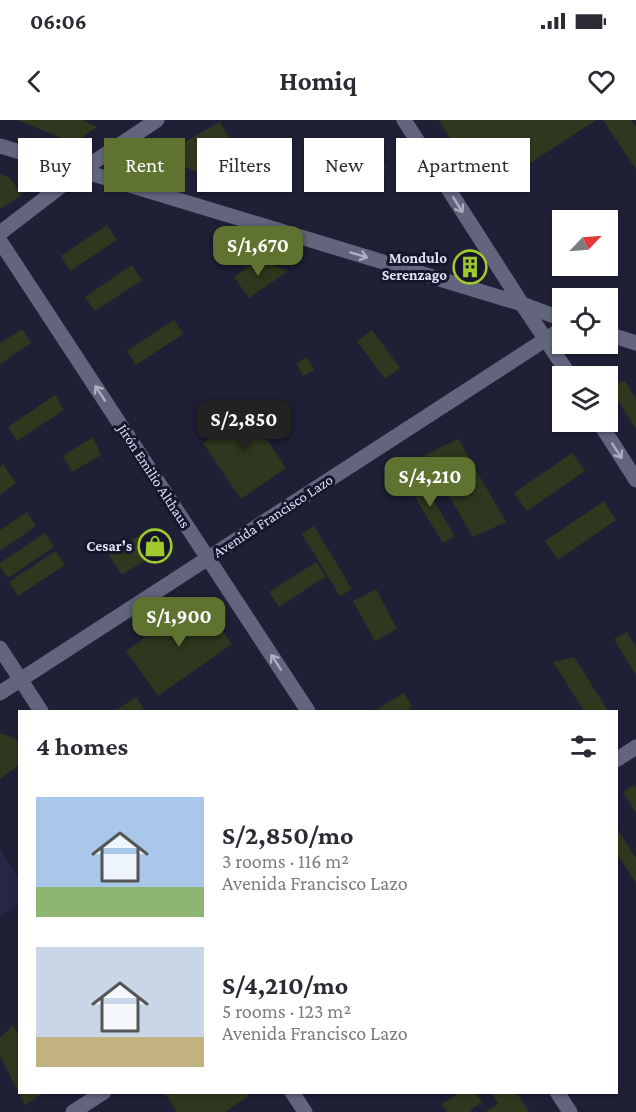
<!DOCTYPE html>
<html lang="en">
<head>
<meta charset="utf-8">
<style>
  body { margin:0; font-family:"Crimson Pro",serif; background:#f2f2f3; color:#2b2b33; height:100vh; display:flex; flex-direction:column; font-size:22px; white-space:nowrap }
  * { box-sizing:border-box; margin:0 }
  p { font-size:20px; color:#7c7c81 }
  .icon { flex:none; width:33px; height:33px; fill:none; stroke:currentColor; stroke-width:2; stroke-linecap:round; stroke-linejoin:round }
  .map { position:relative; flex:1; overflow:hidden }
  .sheet { position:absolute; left:18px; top:590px; width:600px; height:384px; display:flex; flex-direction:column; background:#fff; border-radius:0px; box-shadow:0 2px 4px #0004 }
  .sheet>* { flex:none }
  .guide { position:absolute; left:18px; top:18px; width:600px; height:54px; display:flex; gap:12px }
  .needle { width:39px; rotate:65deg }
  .fabs { position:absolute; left:552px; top:90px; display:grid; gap:12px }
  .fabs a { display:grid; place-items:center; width:66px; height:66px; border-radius:0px; background:#fff; box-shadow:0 2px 4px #0004; font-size:30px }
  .price { position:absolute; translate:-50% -51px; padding:0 14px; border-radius:12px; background:#5f7330; color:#fff; font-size:20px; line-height:39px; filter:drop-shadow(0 2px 3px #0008) }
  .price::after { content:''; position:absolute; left:50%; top:36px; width:18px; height:14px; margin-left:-9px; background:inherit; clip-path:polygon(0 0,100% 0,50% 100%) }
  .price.selected { background:#222; color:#fff }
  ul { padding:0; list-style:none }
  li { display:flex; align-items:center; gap:18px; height:150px; padding:0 18px }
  li span { display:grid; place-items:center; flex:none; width:168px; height:120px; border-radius:0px; color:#555 }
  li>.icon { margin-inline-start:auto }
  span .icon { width:72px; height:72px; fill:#fffc; stroke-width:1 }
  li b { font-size:26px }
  h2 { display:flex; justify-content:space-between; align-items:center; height:72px; padding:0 18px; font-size:26px }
  .chip { padding:0 21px; border-radius:0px; background:#fff; box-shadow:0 2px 4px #0004; font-size:21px; line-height:54px }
  .chip.selected { background:#5f7330; color:#fff }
  .status { display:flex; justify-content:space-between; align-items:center; height:42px; padding:0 30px; background:#fff; direction:ltr }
  .status svg { height:16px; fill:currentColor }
  header { display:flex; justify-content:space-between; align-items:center; height:78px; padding:0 18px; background:#fff; font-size:27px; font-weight:700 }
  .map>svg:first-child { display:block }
</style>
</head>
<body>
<div class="status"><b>06:06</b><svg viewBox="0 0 49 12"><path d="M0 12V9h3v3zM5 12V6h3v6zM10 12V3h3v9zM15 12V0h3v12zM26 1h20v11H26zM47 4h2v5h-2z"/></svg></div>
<header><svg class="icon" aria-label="back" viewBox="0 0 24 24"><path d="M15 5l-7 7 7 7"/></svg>Homiq<svg class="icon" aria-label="heart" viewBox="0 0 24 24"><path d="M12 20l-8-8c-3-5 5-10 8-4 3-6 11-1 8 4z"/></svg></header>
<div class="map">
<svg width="636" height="992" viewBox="0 0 636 992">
  <rect width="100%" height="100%" fill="#1f1f36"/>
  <polygon fill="#272745" points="0,728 20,761 19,785 0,797"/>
  <g fill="#2f381e">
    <polygon points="17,0 82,0 97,7 74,23"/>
    <polygon points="441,0 596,0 486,72 439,1"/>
    <polygon points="603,0 631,0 636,7 636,49"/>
    <polygon points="220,2 247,49 223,63 160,36"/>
    <polygon points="373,26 386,48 345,70 333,48"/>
    <polygon points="0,54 10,58 22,75 0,89"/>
    <polygon points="107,105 117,120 70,151 61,136"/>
    <polygon points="468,135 480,153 471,159 459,141"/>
    <polygon points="259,140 288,151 249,178 234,157"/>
    <polygon points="132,145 142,160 95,191 85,177"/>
    <polygon points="174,200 183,214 136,245 127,231"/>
    <polygon points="22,209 31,223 0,244 0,223"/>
    <polygon points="372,210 400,248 385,259 357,221"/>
    <polygon points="307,237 314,250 303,256 296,243"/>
    <polygon points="625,261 636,279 636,309 608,265"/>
    <polygon points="55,275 64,290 17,321 8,307"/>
    <polygon points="240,279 286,348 241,379 203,323 228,306 219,293"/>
    <polygon points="93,317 101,335 72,352 63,336"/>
    <polygon points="458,319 506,402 473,417 425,335"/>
    <polygon points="572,333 585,351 527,391 514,373"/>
    <polygon points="3,344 16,363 0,375 0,347"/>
    <polygon points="417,354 455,416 443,423 405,361"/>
    <polygon points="604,381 616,400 558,440 545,421"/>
    <polygon points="27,392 36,406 0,431 0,410"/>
    <polygon points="314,406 352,469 340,476 302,414"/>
    <polygon points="152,407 166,427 122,455 109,435"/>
    <polygon points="45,413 54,427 8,458 0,447 0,443"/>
    <polygon points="56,431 65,445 18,476 9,462"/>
    <polygon points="316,442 326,456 279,487 269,472"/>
    <polygon points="376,469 397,509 375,521 353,481"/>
    <polygon points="206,486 232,524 158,576 126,531 186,489"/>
    <polygon points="627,512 636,527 636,555 614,519"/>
    <polygon points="574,537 607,589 604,591 584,591 553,542"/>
    <polygon points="404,573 412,587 406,591 374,591"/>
    <polygon points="136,577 145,591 115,591"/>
    <polygon points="0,613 14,618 20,623 20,644 0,659"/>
    <polygon points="634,665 636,668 636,693 623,672"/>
    <polygon points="616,707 636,738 636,763 616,732"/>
    <polygon points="13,905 20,917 20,972 45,972 25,985 0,936 0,918"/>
    <polygon points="164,972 246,972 249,976 225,992 177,992"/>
    <polygon points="461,972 475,972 482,982 470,990 472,992 447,992 442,984"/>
    <polygon points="498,972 516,972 529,992 485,992 498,984 493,975"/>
  </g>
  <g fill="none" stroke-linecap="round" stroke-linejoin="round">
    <g stroke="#63647e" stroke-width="15">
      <polyline points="0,26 522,184 570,256"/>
      <polyline points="0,113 82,50 157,0"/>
      <polyline points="0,121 308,591"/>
      <polyline points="599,302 636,360"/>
      <polyline points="0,573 557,212 562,210"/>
      <polyline points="557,972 570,992"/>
    </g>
    <g stroke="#63647e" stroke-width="15">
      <polyline points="404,0 522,184 562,199"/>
      <polyline points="608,214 636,223"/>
      <polyline points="0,528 41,591"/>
      <polyline points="616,640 636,627"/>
      <polyline points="292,972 305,992"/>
      <polyline points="73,992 104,972"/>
    </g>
  </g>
  <defs><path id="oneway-shaft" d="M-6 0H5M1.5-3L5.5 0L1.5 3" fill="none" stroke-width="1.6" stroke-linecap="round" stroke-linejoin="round" transform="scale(1.5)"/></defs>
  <g stroke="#adaec3">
    <use href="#oneway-shaft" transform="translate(458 85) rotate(58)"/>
    <use href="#oneway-shaft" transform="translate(359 135) rotate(17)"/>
    <use href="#oneway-shaft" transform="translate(100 273) rotate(-123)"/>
    <use href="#oneway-shaft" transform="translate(617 331) rotate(57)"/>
    <use href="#oneway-shaft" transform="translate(276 542) rotate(-123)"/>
  </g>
  <defs>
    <g id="building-ring" transform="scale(1.725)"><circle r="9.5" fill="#16152c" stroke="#9fca2d" stroke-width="1.5"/><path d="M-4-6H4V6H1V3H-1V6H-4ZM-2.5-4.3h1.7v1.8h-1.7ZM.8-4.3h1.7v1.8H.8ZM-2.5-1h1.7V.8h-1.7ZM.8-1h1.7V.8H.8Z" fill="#9fca2d"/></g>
    <g id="shop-ring" transform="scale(1.725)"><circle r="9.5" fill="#16152c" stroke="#9fca2d" stroke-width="1.5"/><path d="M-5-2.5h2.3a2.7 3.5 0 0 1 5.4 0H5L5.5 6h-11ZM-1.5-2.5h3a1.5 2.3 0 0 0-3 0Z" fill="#9fca2d"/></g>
  </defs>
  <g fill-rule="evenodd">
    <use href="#building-ring" x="470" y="147"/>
    <use href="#shop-ring" x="155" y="426"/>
  </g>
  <g text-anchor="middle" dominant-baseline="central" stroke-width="6" stroke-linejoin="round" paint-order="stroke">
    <g font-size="15" font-weight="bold" fill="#dfe0f1" stroke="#16152c" text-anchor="end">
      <text x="447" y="138">Mondulo<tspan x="447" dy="17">Serenzago</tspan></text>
      <text x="132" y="426">Cesar's</text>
    </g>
    <g font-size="15" fill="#dfe0f1" stroke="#16152c">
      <text transform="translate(154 356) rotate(57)">Jirón Emilio Althaus</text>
      <text transform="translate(273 396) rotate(-33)">Avenida Francisco Lazo</text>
    </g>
  </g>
</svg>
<div class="fabs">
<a><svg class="needle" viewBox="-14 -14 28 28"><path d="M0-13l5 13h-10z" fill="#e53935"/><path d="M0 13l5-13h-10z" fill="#7c7c81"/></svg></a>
<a><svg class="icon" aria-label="locate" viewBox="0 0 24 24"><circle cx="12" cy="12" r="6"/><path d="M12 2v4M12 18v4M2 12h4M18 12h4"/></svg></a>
<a><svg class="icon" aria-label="layers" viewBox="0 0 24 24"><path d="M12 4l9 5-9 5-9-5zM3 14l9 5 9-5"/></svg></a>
</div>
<b class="price" style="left:258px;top:157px">S/1,670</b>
<b class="price selected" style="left:244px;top:331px">S/2,850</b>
<b class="price" style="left:430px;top:388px">S/4,210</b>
<b class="price" style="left:179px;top:528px">S/1,900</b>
<div class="guide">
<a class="chip">Buy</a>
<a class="chip selected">Rent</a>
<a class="chip">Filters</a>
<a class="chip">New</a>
<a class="chip">Apartment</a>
</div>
<section class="sheet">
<h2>4 homes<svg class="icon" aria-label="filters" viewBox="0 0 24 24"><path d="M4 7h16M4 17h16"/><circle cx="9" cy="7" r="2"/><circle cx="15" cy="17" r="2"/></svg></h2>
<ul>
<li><span style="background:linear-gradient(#a9c7e8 75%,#8fb573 0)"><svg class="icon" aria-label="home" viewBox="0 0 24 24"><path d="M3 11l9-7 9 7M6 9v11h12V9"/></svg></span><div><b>S/2,850/mo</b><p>3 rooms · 116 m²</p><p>Avenida Francisco Lazo</p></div></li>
<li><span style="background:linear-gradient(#c9d6e8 75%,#c2b280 0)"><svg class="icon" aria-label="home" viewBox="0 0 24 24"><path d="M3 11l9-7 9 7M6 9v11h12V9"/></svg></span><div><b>S/4,210/mo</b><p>5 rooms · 123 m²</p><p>Avenida Francisco Lazo</p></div></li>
</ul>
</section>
</div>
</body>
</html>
